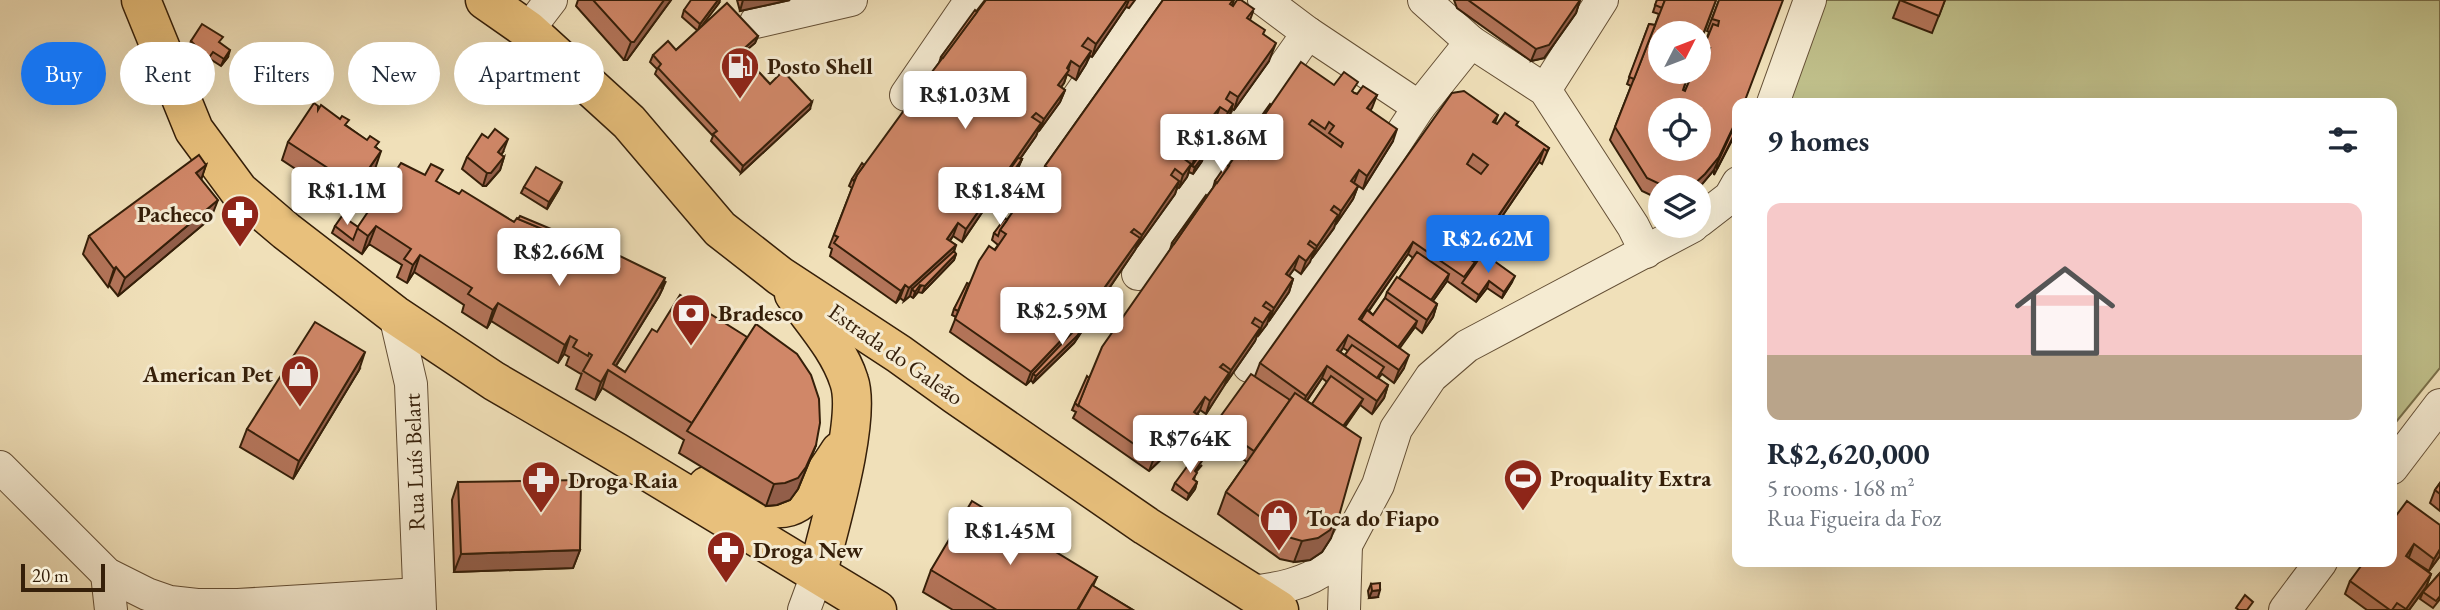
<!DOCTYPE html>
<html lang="en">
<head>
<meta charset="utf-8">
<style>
  body { margin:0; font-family:"EB Garamond",serif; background:#f6f6f7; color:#1f2937; height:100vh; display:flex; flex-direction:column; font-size:26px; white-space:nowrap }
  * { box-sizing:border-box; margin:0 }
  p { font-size:23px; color:#747a83 }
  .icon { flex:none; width:38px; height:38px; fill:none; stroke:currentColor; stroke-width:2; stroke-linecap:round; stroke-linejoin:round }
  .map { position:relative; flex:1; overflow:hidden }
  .drawer { position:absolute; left:1732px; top:98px; width:665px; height:469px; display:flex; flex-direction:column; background:#fff; border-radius:14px; box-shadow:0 7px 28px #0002 }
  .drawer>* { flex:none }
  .guide { position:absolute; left:21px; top:42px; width:665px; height:63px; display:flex; gap:14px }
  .needle { width:46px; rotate:48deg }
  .controls { position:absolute; left:1648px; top:21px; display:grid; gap:14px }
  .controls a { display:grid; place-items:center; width:63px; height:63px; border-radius:50%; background:#fff; box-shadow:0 7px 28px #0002; font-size:35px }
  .scale { position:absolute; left:21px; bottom:18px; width:84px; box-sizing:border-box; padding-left:7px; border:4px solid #351f09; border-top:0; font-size:19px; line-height:24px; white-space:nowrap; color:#351f09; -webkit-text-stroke:5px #f5ebd2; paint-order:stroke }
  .price { position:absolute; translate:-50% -60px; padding:0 16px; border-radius:7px; background:#fff; color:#222; font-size:23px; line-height:46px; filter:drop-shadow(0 2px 4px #0008) }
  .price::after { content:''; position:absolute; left:50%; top:42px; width:21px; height:16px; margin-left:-10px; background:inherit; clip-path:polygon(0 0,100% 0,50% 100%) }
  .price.on { background:#1a73e8; color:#fff }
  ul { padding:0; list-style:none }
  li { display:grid; align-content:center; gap:14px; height:371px; padding:0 35px }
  li span { display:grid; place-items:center; height:217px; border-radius:14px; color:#555 }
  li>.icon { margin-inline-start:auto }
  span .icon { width:126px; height:126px; fill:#fffc; stroke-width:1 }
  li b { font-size:30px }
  h2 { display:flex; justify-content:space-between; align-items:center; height:84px; padding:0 35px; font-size:30px }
  .pill { padding:0 24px; border-radius:32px; background:#fff; box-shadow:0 7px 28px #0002; font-size:24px; line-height:63px }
  .pill.on { background:#1a73e8; color:#fff }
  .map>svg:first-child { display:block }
</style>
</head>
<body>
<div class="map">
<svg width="2440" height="610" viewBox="0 0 2440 610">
  <rect width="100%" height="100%" fill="#f0e0b9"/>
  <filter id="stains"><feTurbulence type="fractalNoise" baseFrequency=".00286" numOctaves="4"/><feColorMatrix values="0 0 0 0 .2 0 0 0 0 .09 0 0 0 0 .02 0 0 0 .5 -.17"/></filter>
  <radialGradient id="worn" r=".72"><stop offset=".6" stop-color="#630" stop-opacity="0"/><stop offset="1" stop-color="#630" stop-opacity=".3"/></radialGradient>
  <polygon fill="#c0c08b" stroke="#7a704a" stroke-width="2" points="1826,0 2440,0 2440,368 2392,427 2392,103 1788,103"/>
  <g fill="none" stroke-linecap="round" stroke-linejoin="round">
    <g stroke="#644f35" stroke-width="34">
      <g id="minor">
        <polyline points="1264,0 1308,33 1419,107 1471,42 1545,90 1633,226 1646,252"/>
        <polyline points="1424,0 1471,42"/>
        <polyline points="756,22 851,0"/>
        <polyline points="528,30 551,0"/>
        <polyline points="1545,90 1602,0"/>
        <polyline points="906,95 971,0"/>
        <polyline points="1773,103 1810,0"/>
        <polyline points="1020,181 1146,0"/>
        <polyline points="1699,221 1730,197 1738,183"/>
        <polyline points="1138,274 1308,33"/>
        <polyline points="395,315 411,384 420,610"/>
        <polyline points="1249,366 1419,107"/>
        <polyline points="0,467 107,574 147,594 170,602 197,605 238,605 419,594"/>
        <polyline points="2392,468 2440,405"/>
        <polyline points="1346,545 1378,485 1396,429 1431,377 1467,346 1693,226"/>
        <polyline points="107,574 111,610"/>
        <path d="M1251 592C1276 589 1307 584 1327 567 1334 561 1340 552 1346 545L1344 610"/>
        <polyline points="804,610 818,572"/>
        <polyline points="2285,610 2321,562"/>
      </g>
    </g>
    <g stroke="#351f09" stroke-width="41">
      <g id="major">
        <polyline points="141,0 194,130 239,191 286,231 395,315 494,381 616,452 877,610"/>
        <polyline points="485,0 528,30 629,122 720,229 780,276 899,354 956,395 1146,526 1279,610"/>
        <path d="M794 294C813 321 839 349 849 381 862 418 828 531 818 572"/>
        <path d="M707 486C784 515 791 527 840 451"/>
      </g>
    </g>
    <use href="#minor" stroke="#f5ebd2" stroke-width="32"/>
    <use href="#major" stroke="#e8c07c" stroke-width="38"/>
  </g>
  <g fill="#b37459" stroke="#351f09" stroke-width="2" fill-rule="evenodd">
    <polygon points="578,0 671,0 627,60 624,60 576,6"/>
    <polygon points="737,0 790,0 740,11"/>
    <polygon points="985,0 1135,0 1129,8 1126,7 1092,57 1090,56 1086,64 1076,80 1067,74 1064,83 1061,87 1065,90 1060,102 1039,131 1038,131 1036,136 1020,159 1022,159 1019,166 997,198 986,190 983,195 983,211 962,242 953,236 950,241 956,245 954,252 956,254 954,260 922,293 918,292 913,298 910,296 904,301 900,298 896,303 830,256 832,249 829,247 852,188 849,186 852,179 920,103 922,100 919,97 923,84 939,63 941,57"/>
    <polygon points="1163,0 1234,0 1232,6 1253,12 1250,20 1264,35 1269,61 1234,110 1232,109 1229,117 1223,125 1215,120 1211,124 1217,128 1212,141 1203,154 1202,161 1193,174 1189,172 1187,177 1179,188 1177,187 1175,194 1137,247 1135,250 1108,290 1109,291 1107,298 1096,313 1092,312 1085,306 1082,310 1084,320 1089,318 1086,325 1074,343 1033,383 1031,380 1026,385 950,332 956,317 952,315 954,309 969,284 998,245 992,240 994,233 1007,220 1044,171 1045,166"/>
    <polygon points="1454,0 1580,0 1576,13 1544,58 1531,61 1457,8"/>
    <polygon points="1657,0 1716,0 1683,90 1685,91 1703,49 1709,32 1707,31 1719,0 1738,103 1738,129 1714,175 1714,170 1699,187 1661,187 1661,200 1642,191 1610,140 1631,86 1627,84 1649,24 1655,25 1659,14 1653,12"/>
    <polygon points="1900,0 1945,0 1932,33 1893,18"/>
    <polygon points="719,3 699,29 758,36 755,43 742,54 770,84 810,109 741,173 711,141 713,136 655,74 657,69 650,62 653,55 676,50 698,31 682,17 684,10"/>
    <polygon points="191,41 228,57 221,66 210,59 206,66 188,48"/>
    <polygon points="1334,85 1357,94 1377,95 1370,110 1393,141 1363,189 1354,183 1358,186 1353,199 1336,224 1335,223 1334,228 1312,258 1311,258 1301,274 1294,269 1289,276 1293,279 1289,292 1269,321 1268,320 1267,324 1258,336 1257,335 1255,341 1226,383 1226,382 1206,414 1200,410 1197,415 1198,415 1194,428 1149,471 1073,418 1076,412 1072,410 1075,403 1089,378 1170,250 1172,243 1207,196 1213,188 1215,181 1240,153 1248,135 1271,105"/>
    <polygon points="318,110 347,126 377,148 374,170 383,175 376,193 368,204 357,196 350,205 282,160 288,142"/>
    <path d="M1498 115 1495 123 1497 124 1518 122 1516 125 1549 148 1542 164 1539 162 1472 260 1512 282 1502 298 1487 288 1476 302 1447 281 1433 301 1437 304 1433 317 1422 333 1415 327 1399 348 1404 368 1394 383 1382 374 1378 379 1388 385 1384 398 1372 414 1360 405 1345 427 1331 538 1322 552 1310 560 1294 562 1280 559 1218 514 1226 492 1247 462 1210 437 1215 424 1255 376 1260 363ZM1408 254 1413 258 1399 278 1387 292 1385 298 1373 315 1369 311ZM1343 348 1348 351 1345 355 1340 352ZM1322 378 1327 382 1312 404 1307 401Z"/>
    <polygon points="503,152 501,155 504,157 500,170 486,186 483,186 462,169 467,157"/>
    <polygon points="206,165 201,179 211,218 118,296 109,285 108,287 83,254 89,236"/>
    <polygon points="438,183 514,222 617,261 664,280 663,288 659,296 616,366 625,372 816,445 798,489 790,500 777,505 766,506 679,453 684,440 602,388 595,400 576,389 582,373 581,374 566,365 569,357 564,354 558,363 491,321 487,328 462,312 464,305 414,272 407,283 397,277 402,265 369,244 362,254 332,233 335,226 358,227"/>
    <polygon points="524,187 559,189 547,209 521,193"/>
    <polygon points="359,370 293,479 240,447 247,429"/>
    <polygon points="1202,465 1196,472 1194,480 1197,482 1195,489 1187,500 1172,490 1175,483"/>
    <polygon points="458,482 580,550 573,568 454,572 452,500"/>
    <polygon points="2440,483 2440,511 2430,503 2435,490"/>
    <polygon points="2440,525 2440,556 2429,571 2409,558 2431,574 2426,587 2409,610 2367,610 2345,594 2350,581"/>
    <polygon points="931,570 1097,577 1093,586 1133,610 953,610 923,592"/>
    <polygon points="2440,573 2440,599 2433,608 2420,599 2423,592"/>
    <polygon points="1371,584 1378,597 1369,598 1368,591"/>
  </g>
  <g fill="#925e49" stroke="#351f09" stroke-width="2">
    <polygon points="664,0 671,0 627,60 624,60 631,42"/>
    <polygon points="718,0 720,0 719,3 698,31 700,24"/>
    <polygon points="743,0 790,0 740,11"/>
    <polygon points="1127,0 1129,0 1126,7 1092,57 1096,44"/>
    <polygon points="1580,0 1576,13 1544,58 1531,61 1536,49"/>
    <polygon points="758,36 755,43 737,58 740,52"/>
    <polygon points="1276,43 1269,61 1234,110 1238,97"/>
    <polygon points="230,50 228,57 221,66 224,59"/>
    <polygon points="1091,51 1086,64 1076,80 1080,67"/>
    <polygon points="1071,61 1064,83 1053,98 1058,85"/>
    <polygon points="1065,90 1060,102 1039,131 1044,119"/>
    <polygon points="1377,95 1372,108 1363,121 1367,108"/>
    <polygon points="812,102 810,109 741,173 743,166"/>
    <polygon points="1233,104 1229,117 1223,125 1228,112"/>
    <polygon points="1220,107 1215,120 1204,135 1208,122"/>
    <polygon points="1738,117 1714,170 1699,188 1691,187"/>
    <polygon points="1041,123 1036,136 998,190 996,189 999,183"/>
    <polygon points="1217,128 1212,141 1194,167 1192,166 1194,160"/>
    <polygon points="1397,129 1393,141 1363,189 1367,176"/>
    <polygon points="508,139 503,152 493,165 498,152"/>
    <polygon points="1544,149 1539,162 1465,271 1469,259"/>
    <polygon points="381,151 375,169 367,181 370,167"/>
    <polygon points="1204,155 1202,161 1193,174 1195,167"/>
    <polygon points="504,157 500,170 486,186 483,186 487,173"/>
    <polygon points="1022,159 1019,166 997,198 1000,191"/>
    <polygon points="1191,164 1187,177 1179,188 1183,175"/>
    <polygon points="206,165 200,183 196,173"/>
    <polygon points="1359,170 1354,183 1347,194 1351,181"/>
    <polygon points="383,175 376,193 368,204 375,186"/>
    <polygon points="991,177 986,190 975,206 980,193"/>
    <polygon points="363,178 357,196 350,205 357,187"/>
    <polygon points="1179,181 1175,194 1137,247 1142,235"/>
    <polygon points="562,182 559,189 547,209 549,202"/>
    <polygon points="1358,186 1353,199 1336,224 1341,211"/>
    <polygon points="987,199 983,211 962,242 966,229"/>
    <polygon points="218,200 211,218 118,296 125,278"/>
    <polygon points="1338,215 1334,228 1312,258 1317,246"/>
    <polygon points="958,223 953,236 942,251 947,239"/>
    <polygon points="376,226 369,244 362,254 368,236"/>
    <polygon points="1140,238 1135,250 1097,306 1095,305 1097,298"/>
    <polygon points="1413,242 1408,254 1358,326 1359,319"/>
    <polygon points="956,245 951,258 920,287 918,292 913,298 915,292 912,289 910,296 904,301 909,288"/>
    <polygon points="1315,249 1310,262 1301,274 1306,261"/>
    <polygon points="956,254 954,260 922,293 925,286"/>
    <polygon points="420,255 414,272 407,283 413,265"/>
    <polygon points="1299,256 1294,269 1281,287 1286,274"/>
    <polygon points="116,267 109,285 108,287 114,269"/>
    <polygon points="1449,274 1447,281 1425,312 1427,305"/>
    <polygon points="1515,276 1512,282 1502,298 1504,292"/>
    <polygon points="665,278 661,289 666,281 659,296 612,372 613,364"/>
    <polygon points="1293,279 1289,292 1269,321 1274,308"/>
    <polygon points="1489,281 1487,288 1476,302 1479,295"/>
    <polygon points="905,285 900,298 896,303 901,291"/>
    <polygon points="1109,291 1107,298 1096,313 1098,306"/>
    <polygon points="1090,293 1085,306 1074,321 1079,308"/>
    <polygon points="498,303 491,321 487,328 493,310"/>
    <polygon points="1437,304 1433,317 1422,333 1427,320"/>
    <polygon points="1271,311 1267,324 1258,336 1263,323"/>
    <polygon points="1086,314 1082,327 1033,374 1031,380 1026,385 1031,372"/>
    <polygon points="1089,318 1086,325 1074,343 1033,383 1036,376"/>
    <polygon points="1417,321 1415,327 1392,359 1394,352"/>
    <polygon points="1260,328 1255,341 1226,383 1231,370"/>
    <polygon points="1348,335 1343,348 1333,363 1337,350"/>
    <polygon points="570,336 564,354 558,363 565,345"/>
    <polygon points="365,352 359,370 293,479 299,461"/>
    <polygon points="1409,355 1404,368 1394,383 1399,370"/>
    <polygon points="1327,366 1322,378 1301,409 1306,396"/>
    <polygon points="608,370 602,388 595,400 601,382"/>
    <polygon points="1229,373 1224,386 1206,414 1210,401"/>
    <polygon points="1388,385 1384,398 1372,414 1377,401"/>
    <polygon points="1205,397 1200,410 1192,421 1198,415 1194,428 1149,471 1154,458 1194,412"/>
    <polygon points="1363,399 1360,405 1338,435 1341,429"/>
    <polygon points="816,445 798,489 790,500 777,505 766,506 774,484"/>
    <polygon points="1197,482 1195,489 1187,500 1189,494"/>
    <polygon points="1339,516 1331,538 1322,552 1310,560 1294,562 1302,541"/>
    <polygon points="2414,544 2409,557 2401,568 2406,556"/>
    <polygon points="2440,549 2440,556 2429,571 2434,559"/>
    <polygon points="580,550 573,568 454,572 461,554"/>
    <polygon points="2431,574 2426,587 2409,610 2405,610"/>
    <polygon points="1380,590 1378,597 1369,598 1372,591"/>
  </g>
  <g fill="#d08768" stroke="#351f09" stroke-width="2" fill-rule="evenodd">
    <polygon points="593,0 664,0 634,42 631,42"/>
    <polygon points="691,0 718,0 700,24 684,10"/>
    <polygon points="986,0 1127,0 1096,44 1088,38 1082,46 1091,51 1080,67 1071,61 1067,68 1069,70 1058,85 1065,90 1044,119 1036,113 1032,117 1041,123 999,183 991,177 980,193 987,199 966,229 958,223 947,239 956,245 909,288 905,285 901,291 834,243 838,237 834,235 857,175 913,98 920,103 929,89 923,84"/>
    <polygon points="1163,0 1233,0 1230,4 1233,6 1237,0 1241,0 1254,9 1247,18 1265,30 1263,34 1276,43 1273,48 1238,97 1230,92 1226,99 1233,104 1228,112 1220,107 1208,122 1217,128 1194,160 1186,154 1183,158 1191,164 1183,175 1175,169 1171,175 1179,181 1142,235 1134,229 1131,232 1140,238 1097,298 1090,293 1079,308 1086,314 1031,372 955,319 979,261 989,246 995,250 1006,234 1000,230 1042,170 1051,176 1054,172 1045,166"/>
    <polygon points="1468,0 1580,0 1549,45 1536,49"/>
    <polygon points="1657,0 1665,0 1662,8 1655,5"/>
    <path d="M1665 0H1716L1699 45V33H1661V72H1689L1683 90 1685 91 1693 72H1699V56L1702 49 1708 51 1710 48 1704 46 1713 24 1718 26 1719 21 1712 19 1719 0H1783L1744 103H1738V117L1719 157 1705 174 1691 187H1666L1647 178 1615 127ZM1661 110H1699V149H1661Z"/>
    <polygon points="1900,0 1945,0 1939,16"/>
    <polygon points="727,3 758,36 740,52 770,84 783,71 812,102 743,166 713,134 717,131 658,68 661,64 653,55 668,41 676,50"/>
    <polygon points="975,10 977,12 943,58 941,57"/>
    <polygon points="202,24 223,37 219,42 230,50 224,59 213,52 208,59 191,41"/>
    <polygon points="1649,24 1655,25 1634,79 1629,77"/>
    <path d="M1301 62 1334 85 1344 72 1358 82 1352 91 1354 93 1357 94 1363 86 1377 95 1367 108 1397 129 1367 176 1359 170 1351 181 1358 186 1341 211 1334 206 1331 210 1338 215 1317 246 1310 241 1308 244 1315 249 1306 261 1299 256 1286 274 1293 279 1274 308 1266 302 1263 306 1271 311 1263 323 1255 318 1252 323 1260 328 1231 370 1223 364 1220 367 1229 373 1210 401 1205 397 1194 412 1198 415 1154 458 1078 405 1102 347 1238 152 1248 159 1251 153 1242 147ZM1312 120 1325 129 1329 122 1334 126 1329 133 1343 143 1341 147 1309 124Z"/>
    <path d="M1464 91 1498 115 1493 122 1497 124 1505 113 1518 122 1516 125 1549 148 1547 151 1544 149 1469 259 1475 262 1464 277 1413 242 1359 319 1409 355 1399 370 1348 335 1337 350 1388 385 1377 401 1327 366 1306 396 1260 363 1452 93ZM1473 154 1488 165 1481 174 1467 164Z"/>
    <polygon points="314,103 318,106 318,110 321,105 340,119 342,116 349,120 345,125 367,140 370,136 379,142 375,147 381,151 370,167 383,175 375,186 363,178 357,187 288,142"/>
    <polygon points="1270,104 1271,105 1250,137 1248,135"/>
    <polygon points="1738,118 1738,127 1717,169 1717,164"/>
    <polygon points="495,129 508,139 498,152 504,157 491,173 487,173 467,157 482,134 488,138"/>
    <polygon points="1201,153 1204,155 1195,167 1192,166"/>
    <polygon points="199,155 206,165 196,173 218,200 125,278 116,267 114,269 89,236"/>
    <polygon points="1018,158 1022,159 1000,191 996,189"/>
    <polygon points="401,163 425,175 431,164 443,170 436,181 459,194 462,190 514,222 517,218 617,261 620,256 665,278 613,364 625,372 652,329 657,332 680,295 747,337 692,423 608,370 601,382 583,371 592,355 589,353 588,356 573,347 577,340 570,336 565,345 498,303 493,310 468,294 472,288 420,255 413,265 404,259 411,249 376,226 368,236 357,228"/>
    <polygon points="862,163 864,165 857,175 854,181 852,179"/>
    <polygon points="1226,165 1229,166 1217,183 1215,181"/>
    <polygon points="536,167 562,182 549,202 524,187"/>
    <polygon points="1206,195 1207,196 1174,244 1172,243"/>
    <polygon points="342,216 358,227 353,240 335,226"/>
    <polygon points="520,216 618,257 617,260 518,219"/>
    <polygon points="1005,218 1007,220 1000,230 998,236 994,233"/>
    <polygon points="954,251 956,254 925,286 920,285 915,292 912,289"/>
    <polygon points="1417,252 1449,274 1431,300 1399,278"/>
    <polygon points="1483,253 1515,276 1504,292 1489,281 1479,295 1462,283"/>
    <polygon points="1397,277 1437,304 1427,320 1387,292"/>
    <polygon points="967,283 969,284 958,311 954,309"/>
    <polygon points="1106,289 1109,291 1098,306 1095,305"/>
    <polygon points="1385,298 1417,321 1398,347 1361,320 1367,310 1373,315"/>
    <polygon points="1087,317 1089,318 1077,336 1036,376 1033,374"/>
    <polygon points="315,322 365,352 299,461 247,429"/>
    <polygon points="756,324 797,354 811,375 819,399 820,423 816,445 806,467 798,478 785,483 774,484 687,431"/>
    <polygon points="1352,345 1384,367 1377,378 1345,355"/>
    <polygon points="1251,374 1290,400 1254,451 1215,424"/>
    <polygon points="1087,376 1089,378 1078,406 1075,403"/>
    <polygon points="1331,376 1363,399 1343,426 1312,404"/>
    <polygon points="1295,393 1361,438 1339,516 1330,530 1318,538 1302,541 1288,537 1226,492"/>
    <polygon points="1197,453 1204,458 1195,471 1197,473 1193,479 1197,482 1189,494 1175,483"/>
    <polygon points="581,480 580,550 461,554 458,482"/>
    <polygon points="2440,483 2440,494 2435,490"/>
    <polygon points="972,501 1097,577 1077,610 997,610 931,570"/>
    <polygon points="2407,501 2440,525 2440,549 2434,559 2414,544 2406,556 2431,574 2406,609 2397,603 2392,610 2390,610 2350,581 2364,562 2392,562 2392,521"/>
    <polygon points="2440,573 2440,596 2436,601 2423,592"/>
    <polygon points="1380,583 1380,590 1372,591 1371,584"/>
    <polygon points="1092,585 1133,610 1078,610"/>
    <polygon points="2245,595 2253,602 2247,610 2239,610 2236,608"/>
  </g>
  <defs>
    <g id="fuel-pin" transform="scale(2.0125)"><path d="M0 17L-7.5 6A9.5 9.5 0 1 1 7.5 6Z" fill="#8f2418" stroke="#f5ebd2"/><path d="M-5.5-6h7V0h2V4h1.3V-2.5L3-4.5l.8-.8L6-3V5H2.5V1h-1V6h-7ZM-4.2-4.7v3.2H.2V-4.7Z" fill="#fff"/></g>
    <g id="pharmacy-pin" transform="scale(2.0125)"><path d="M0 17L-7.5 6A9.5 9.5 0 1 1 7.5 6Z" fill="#8f2418" stroke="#f5ebd2"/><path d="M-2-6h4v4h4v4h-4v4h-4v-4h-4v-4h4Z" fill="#fff"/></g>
    <g id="bank-pin" transform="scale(2.0125)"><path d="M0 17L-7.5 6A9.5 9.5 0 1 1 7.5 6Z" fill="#8f2418" stroke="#f5ebd2"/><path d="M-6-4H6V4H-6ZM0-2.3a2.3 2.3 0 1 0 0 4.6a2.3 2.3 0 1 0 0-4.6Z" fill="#fff"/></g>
    <g id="shop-pin" transform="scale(2.0125)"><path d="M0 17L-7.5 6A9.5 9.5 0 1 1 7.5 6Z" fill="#8f2418" stroke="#f5ebd2"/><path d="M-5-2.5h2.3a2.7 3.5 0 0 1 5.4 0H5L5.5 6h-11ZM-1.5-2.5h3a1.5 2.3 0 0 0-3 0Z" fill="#fff"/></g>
    <g id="stadium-pin" transform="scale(2.0125)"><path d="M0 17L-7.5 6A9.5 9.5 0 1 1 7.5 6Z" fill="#8f2418" stroke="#f5ebd2"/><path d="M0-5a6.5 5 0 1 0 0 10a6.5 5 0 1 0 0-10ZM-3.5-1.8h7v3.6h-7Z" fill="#fff"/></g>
  </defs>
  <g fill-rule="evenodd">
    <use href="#fuel-pin" x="740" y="66"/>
    <use href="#pharmacy-pin" x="240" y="214"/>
    <use href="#bank-pin" x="691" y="313"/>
    <use href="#shop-pin" x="300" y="374"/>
    <use href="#stadium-pin" x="1523" y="478"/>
    <use href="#pharmacy-pin" x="541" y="480"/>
    <use href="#shop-pin" x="1279" y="518"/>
    <use href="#pharmacy-pin" x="726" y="550"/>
  </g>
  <g text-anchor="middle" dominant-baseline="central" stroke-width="6" stroke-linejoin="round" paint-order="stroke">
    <g font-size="23" font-weight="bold" fill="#351f09" stroke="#f5ebd2" text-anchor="start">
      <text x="767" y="66">Posto Shell</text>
      <text x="213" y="214" text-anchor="end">Pacheco</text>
      <text x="718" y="313">Bradesco</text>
      <text x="273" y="374" text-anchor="end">American Pet</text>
      <text x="1550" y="478">Proquality Extra</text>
      <text x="568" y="480">Droga Raia</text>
      <text x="1306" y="518">Toca do Fiapo</text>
      <text x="753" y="550">Droga New</text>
    </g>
    <g font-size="23" fill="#351f09" stroke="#f5ebd2">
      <text transform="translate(896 354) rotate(35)">Estrada do Galeão</text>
      <text transform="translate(414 462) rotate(-92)">Rua Luís Belart</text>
    </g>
  </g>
  <rect width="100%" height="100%" filter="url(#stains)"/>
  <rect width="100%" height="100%" fill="url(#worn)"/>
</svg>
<div class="controls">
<a><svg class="needle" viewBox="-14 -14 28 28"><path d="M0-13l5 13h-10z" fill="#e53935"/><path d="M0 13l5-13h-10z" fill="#747a83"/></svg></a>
<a><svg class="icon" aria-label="locate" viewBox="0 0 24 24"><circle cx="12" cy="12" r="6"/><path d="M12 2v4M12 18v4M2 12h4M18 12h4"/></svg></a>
<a><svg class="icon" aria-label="layers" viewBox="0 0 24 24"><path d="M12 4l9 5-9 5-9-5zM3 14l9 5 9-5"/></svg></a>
</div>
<div class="scale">20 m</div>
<b class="price" style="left:965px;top:131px">R$1.03M</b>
<b class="price" style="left:1222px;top:174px">R$1.86M</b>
<b class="price" style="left:347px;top:227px">R$1.1M</b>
<b class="price" style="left:1000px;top:227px">R$1.84M</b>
<b class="price on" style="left:1488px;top:275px">R$2.62M</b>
<b class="price" style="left:559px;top:288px">R$2.66M</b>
<b class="price" style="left:1062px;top:347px">R$2.59M</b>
<b class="price" style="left:1190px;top:475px">R$764K</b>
<b class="price" style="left:1010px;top:567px">R$1.45M</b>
<div class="guide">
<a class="pill on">Buy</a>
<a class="pill">Rent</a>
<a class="pill">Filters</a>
<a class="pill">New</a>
<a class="pill">Apartment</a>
</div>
<section class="drawer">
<h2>9 homes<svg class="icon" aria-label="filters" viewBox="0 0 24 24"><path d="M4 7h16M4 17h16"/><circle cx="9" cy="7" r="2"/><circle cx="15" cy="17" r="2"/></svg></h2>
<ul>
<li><span style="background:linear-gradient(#f6c9c9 70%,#b9a48a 0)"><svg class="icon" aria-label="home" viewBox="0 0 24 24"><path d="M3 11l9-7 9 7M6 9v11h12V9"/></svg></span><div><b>R$2,620,000</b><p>5 rooms · 168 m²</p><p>Rua Figueira da Foz</p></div></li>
</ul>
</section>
</div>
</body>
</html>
